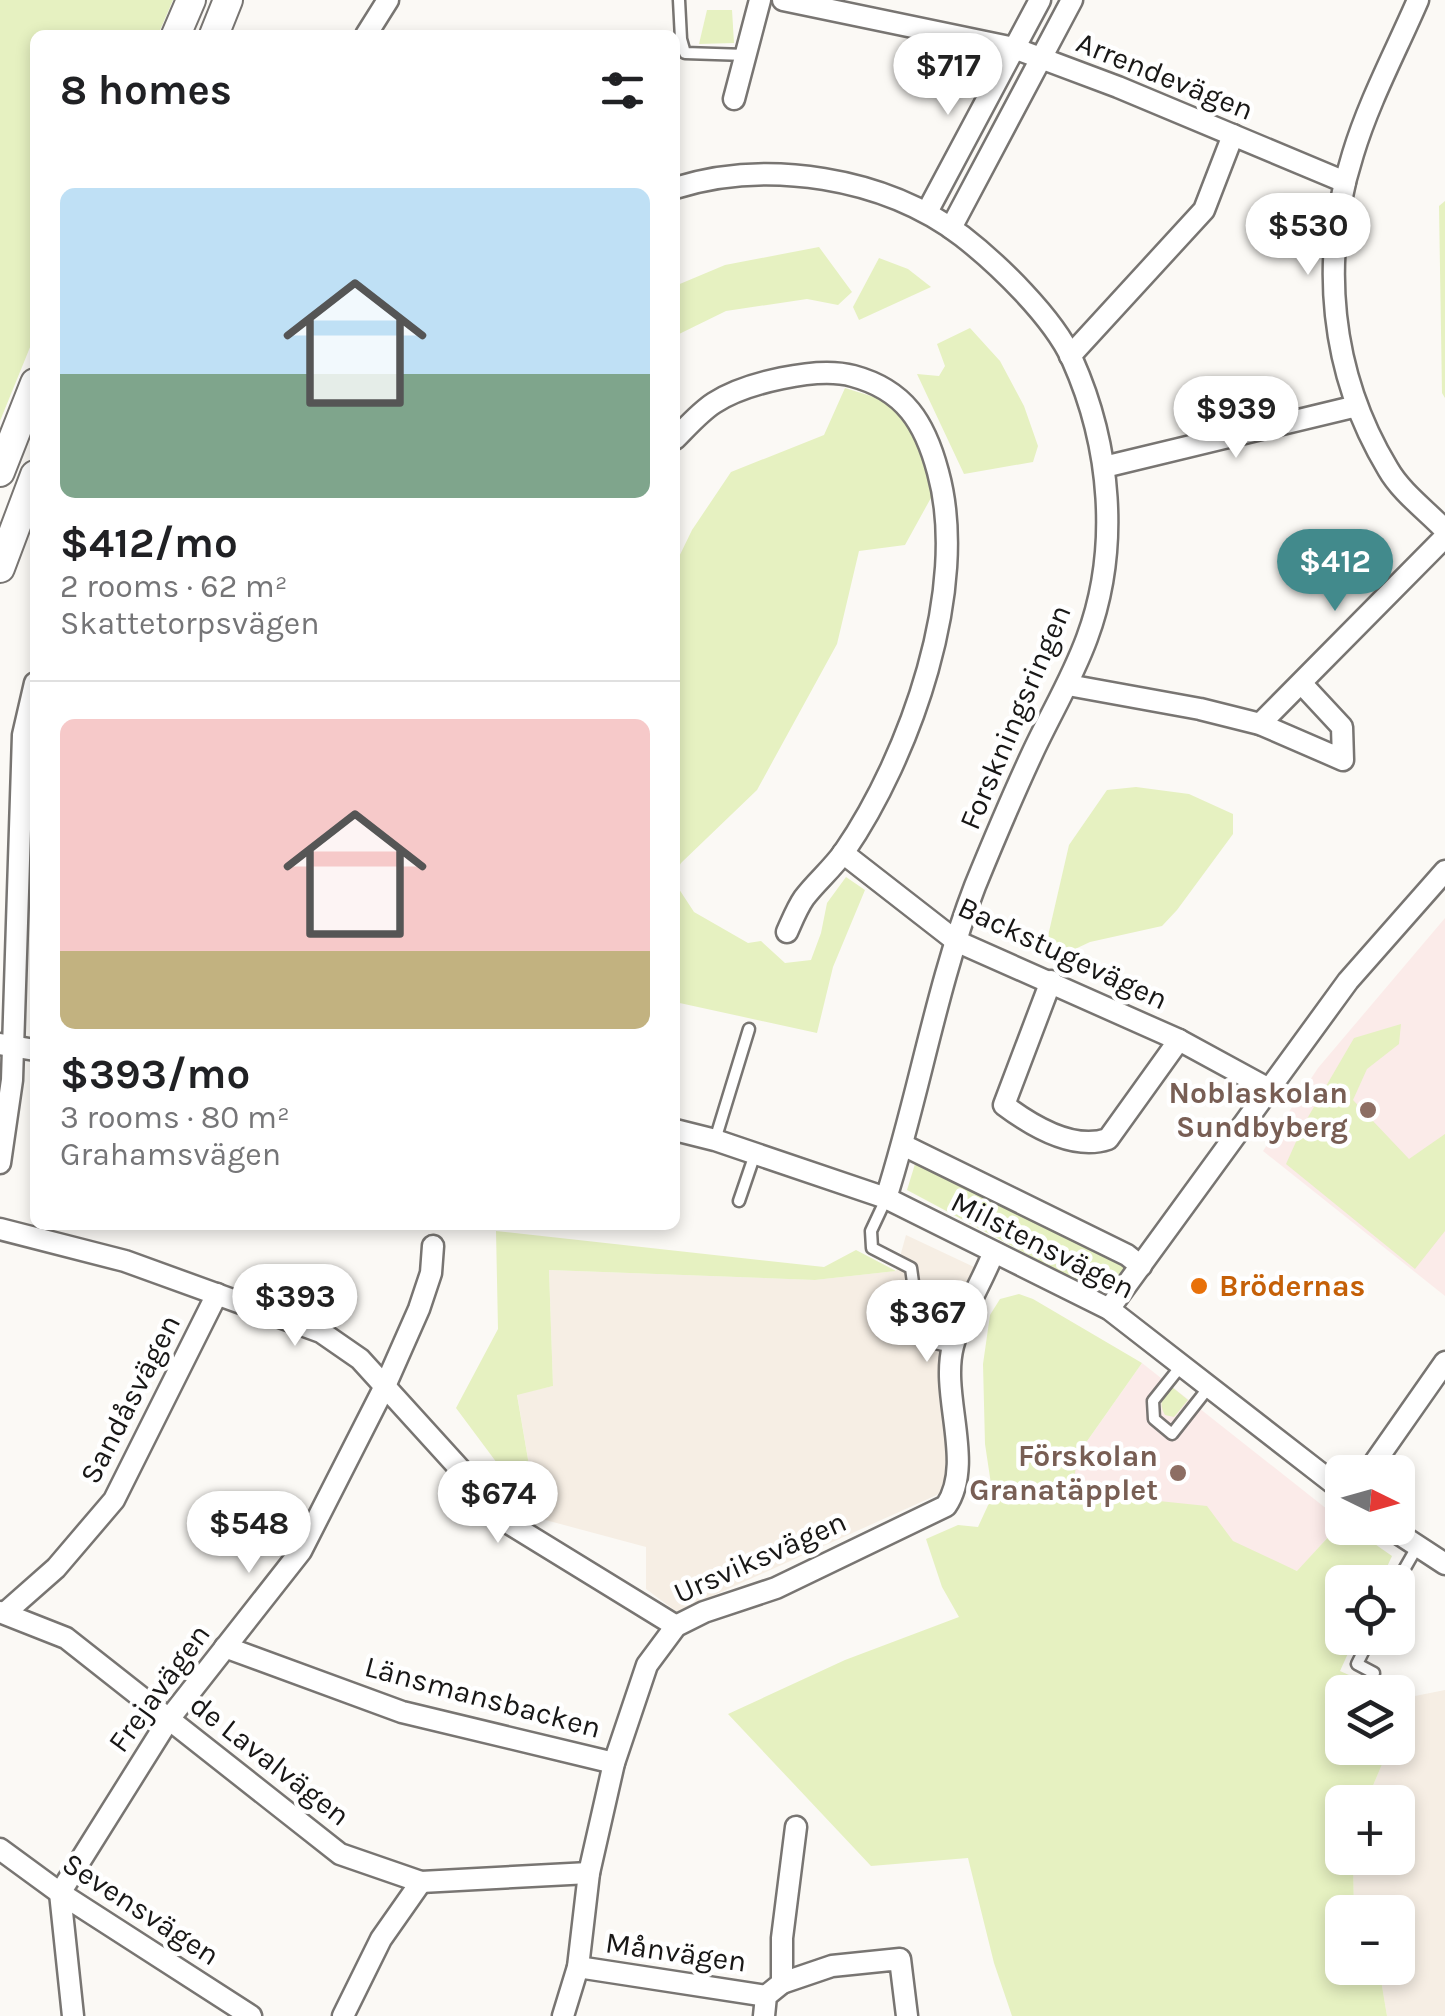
<!DOCTYPE html>
<html lang="en">
<head>
<meta charset="utf-8">
<style>
  body { margin:0; font-family:Karla,sans-serif; background:#f2f2f2; color:#202124; height:100vh; display:flex; flex-direction:column; font-size:38px; white-space:nowrap }
  * { box-sizing:border-box; margin:0 }
  p { font-size:32px; color:#757577 }
  .icon { flex:none; width:55px; height:55px; fill:none; stroke:currentColor; stroke-width:2; stroke-linecap:round; stroke-linejoin:round }
  .map { position:relative; flex:1; overflow:hidden }
  .details { position:absolute; left:30px; top:30px; width:650px; height:1200px; display:flex; flex-direction:column; background:#fff; border-radius:15px; box-shadow:0 5px 15px #0003 }
  .details>* { flex:none }
  .needle { width:65px; rotate:95deg }
  .fabs { position:absolute; left:1325px; top:1455px; display:grid; gap:20px }
  .fabs a { display:grid; place-items:center; width:90px; height:90px; border-radius:15px; background:#fff; box-shadow:0 5px 15px #0003; font-size:50px }
  .price { position:absolute; translate:-50% -85px; padding:0 22px; border-radius:35px; background:#fff; color:#222; font-size:32px; line-height:65px; filter:drop-shadow(0 2px 5px #0008) }
  .price::after { content:''; position:absolute; left:50%; top:60px; width:30px; height:22px; margin-left:-15px; background:inherit; clip-path:polygon(0 0,100% 0,50% 100%) }
  .price.on { background:#428a8c; color:#fff }
  ul { padding:0; list-style:none }
  li { display:grid; align-content:center; gap:20px; height:530px; padding:0 30px }
  li+li { border-top:2px solid #e0e0e0 }
  li span { display:grid; place-items:center; height:310px; border-radius:15px; color:#555 }
  li>.icon { margin-inline-start:auto }
  span .icon { width:180px; height:180px; fill:#fffc; stroke-width:1 }
  li b { font-size:42px }
  h2 { display:flex; justify-content:space-between; align-items:center; height:120px; padding:0 30px; font-size:42px }
  .map>svg:first-child { display:block }
</style>
</head>
<body>
<div class="map">
<svg width="1445" height="2016" viewBox="0 0 1445 2016">
  <rect width="100%" height="100%" fill="#fbf9f5"/>
  <g fill="#f6eee4">
    <polygon points="906,1235 974,1267 944,1340 950,1489 677,1612 646,1589 646,1547 538,1518 517,1394 553,1386 549,1270 815,1280 896,1271"/>
    <polygon points="1445,1690 1445,2016 1387,2016 1379,1968 1398,1968 1398,1912 1354,1912 1353,1858 1398,1858 1398,1802 1366,1802 1389,1748 1398,1748 1398,1727 1410,1697"/>
  </g>
  <g fill="#fbebe9">
    <polygon points="1445,918 1445,1296 1263,1151 1318,1068"/>
    <polygon points="1142,1363 1342,1521 1298,1571 1071,1492 1078,1454"/>
  </g>
  <g fill="#e6f1c1">
    <polygon points="0,0 173,0 158,35 35,35 35,335 0,421"/>
    <polygon points="707,10 732,10 734,43 699,44"/>
    <polygon points="1445,201 1445,398 1442,393 1439,206"/>
    <polygon points="819,247 852,292 838,305 807,299 726,311 675,336 675,286 725,265"/>
    <polygon points="879,258 908,269 931,287 859,320 853,307"/>
    <polygon points="970,328 1000,361 1024,406 1038,446 1033,462 964,474 917,374 939,376 945,366 937,344"/>
    <polygon points="845,388 887,401 925,450 932,496 905,545 859,551 837,644 757,790 681,863 675,873 675,565 692,530 731,472 824,435"/>
    <polygon points="1136,787 1189,794 1233,814 1233,834 1177,910 1162,926 1090,942 1056,958 1048,936 1069,845 1107,790"/>
    <polygon points="846,877 865,890 833,967 817,1033 675,1002 675,883 694,912 748,943 761,941 785,963 811,960 821,933 827,903"/>
    <polygon points="1401,1024 1399,1044 1367,1069 1353,1100 1409,1159 1445,1134 1445,1231 1415,1269 1286,1164 1304,1124 1354,1038"/>
    <polygon points="915,1164 1127,1268 1119,1282 1094,1290 907,1190"/>
    <polygon points="496,1231 824,1267 856,1250 896,1271 815,1280 549,1270 553,1386 517,1395 538,1518 456,1408 498,1329"/>
    <polygon points="1019,1294 1033,1299 1142,1363 1078,1454 1072,1492 1207,1506 1233,1541 1297,1571 1342,1522 1342,1528 1352,1528 1392,1556 1380,1582 1342,1582 1342,1638 1355,1638 1340,1671 1387,1692 1342,1692 1342,1748 1389,1748 1366,1802 1342,1802 1342,1858 1353,1858 1354,1912 1342,1912 1342,1968 1379,1968 1387,2016 1012,2016 994,1963 968,1858 871,1866 728,1714 845,1660 959,1617 942,1587 926,1539 958,1525 978,1527 990,1501 991,1484 985,1444 983,1364 990,1315 1000,1299"/>
    <path d="M1172 1387 1188 1400 1174 1417 1165 1415C1158 1403 1162 1396 1172 1387Z"/>
  </g>
  <g fill="none" stroke-linecap="round" stroke-linejoin="round">
    <g stroke="#787572" stroke-width="15">
      <g id="lane">
        <polyline points="679,0 681,39 685,53 746,55"/>
        <polyline points="715,1140 749,1029"/>
        <polyline points="886,1199 871,1231 872,1248 911,1268 921,1340 953,1347"/>
        <polyline points="739,1201 755,1154"/>
        <polyline points="1181,1366 1153,1401 1154,1419 1172,1434 1209,1387"/>
        <polyline points="1397,1582 1417,1547"/>
        <polyline points="1370,1638 1357,1664 1374,1673"/>
      </g>
    </g>
    <g stroke="#787572" stroke-width="25">
      <g id="street">
        <polyline points="783,0 1014,48 1118,87 1345,182"/>
        <path d="M1418 0C1396 51 1369 101 1353 154 1319 260 1330 373 1388 469 1401 492 1427 511 1445 530"/>
        <polyline points="366,35 388,0"/>
        <polyline points="734,99 760,0"/>
        <path d="M675 188C767 159 884 177 962 236 998 264 1053 317 1072 359 1111 446 1120 549 1087 638 1072 679 1050 715 1032 754 1012 797 993 842 975 886 936 987 919 1095 886 1198"/>
        <polyline points="927,212 1040,0"/>
        <polyline points="951,228 1072,0"/>
        <polyline points="1070,356 1204,210 1233,135"/>
        <path d="M675 439C687 427 700 412 714 403 745 383 817 366 853 376 905 390 925 423 938 472 970 588 910 756 844 852 832 869 816 882 804 898 797 908 792 921 787 932"/>
        <polyline points="1104,467 1357,406"/>
        <polyline points="1068,685 1200,709 1260,724 1343,760 1342,727 1302,684"/>
        <polyline points="1260,724 1445,537"/>
        <polyline points="843,853 956,941 1179,1040 1269,1089"/>
        <path d="M1051 981 1004 1105C1032 1126 1073 1151 1108 1139L1179 1040"/>
        <polyline points="0,1044 35,1050"/>
        <polyline points="675,1130 715,1140 886,1198 1109,1309 1342,1490"/>
        <polyline points="903,1145 1127,1255 1141,1266"/>
        <polyline points="0,1163 12,1080 23,735 35,683"/>
        <polyline points="0,1229 125,1261 321,1332 360,1359 510,1524 676,1626"/>
        <polyline points="1109,1309 1348,981 1445,871"/>
        <polyline points="1368,1472 1445,1362"/>
        <polyline points="1390,1528 1445,1564"/>
        <polyline points="0,1612 66,1638 340,1854 421,1882 589,1873"/>
        <polyline points="6,1612 56,1568 114,1500 217,1294"/>
        <polyline points="225,1647 402,1712 614,1763"/>
        <polyline points="0,1849 60,1893 251,2016"/>
        <polyline points="578,1967 766,1996"/>
        <polyline points="782,1983 832,1966 900,1959 907,2016"/>
        <polyline points="73,2016 60,1893 169,1719 301,1551 385,1386 419,1309 431,1273 433,1246"/>
        <polyline points="343,2016 381,1939 421,1882"/>
        <path d="M563 2016 578 1967 589 1873 614 1763 647 1665 676 1626 704 1612 776 1588 946 1506C975 1463 940 1396 953 1346 961 1315 981 1284 993 1254"/>
        <polyline points="764,2016 766,1996 782,1983 782,1938 796,1827"/>
      </g>
    </g>
    <g stroke="#787572" stroke-width="32">
      <g id="secondary">
        <polyline points="176,35 191,0"/>
        <polyline points="214,35 228,0"/>
        <polyline points="0,472 35,383"/>
        <polyline points="0,568 35,475"/>
      </g>
    </g>
    <use href="#lane" stroke="#fff" stroke-width="10"/>
    <use href="#street" stroke="#fff" stroke-width="20"/>
    <use href="#secondary" stroke="#fff" stroke-width="28"/>
  </g>
  <g fill="#8d6e63" stroke="#fff" stroke-width="4">
    <circle cx="1368" cy="1110" r="10"/>
    <circle cx="1178" cy="1473" r="10"/>
  </g>
  <circle fill="#e8710a" stroke="#fff" stroke-width="4" cx="1199" cy="1286" r="10"/>
  <g text-anchor="middle" dominant-baseline="central" stroke-width="9" stroke-linejoin="round" paint-order="stroke">
    <g font-size="30" fill="#181716" stroke="#fff">
      <text transform="translate(1165 76) rotate(22)">Arrendevägen</text>
      <text transform="translate(1015 717) rotate(-67)">Forskningsringen</text>
      <text transform="translate(1063 953) rotate(25)">Backstugevägen</text>
      <text transform="translate(1043 1245) rotate(27)">Milstensvägen</text>
      <text transform="translate(130 1399) rotate(-63)">Sandåsvägen</text>
      <text transform="translate(760 1557) rotate(-24)">Ursviksvägen</text>
      <text transform="translate(159 1688) rotate(-54)">Frejavägen</text>
      <text transform="translate(483 1697) rotate(15)">Länsmansbacken</text>
      <text transform="translate(270 1760) rotate(38)">de Lavalvägen</text>
      <text transform="translate(141 1909) rotate(33)">Sevensvägen</text>
      <text transform="translate(676 1952) rotate(8)">Månvägen</text>
    </g>
    <g font-size="30" font-weight="bold" fill="#785e54" stroke="#fff" text-anchor="end">
      <text x="1348" y="1093">Noblaskolan<tspan x="1348" dy="34">Sundbyberg</tspan></text>
      <text x="1158" y="1456">Förskolan<tspan x="1158" dy="34">Granatäpplet</tspan></text>
    </g>
    <g font-size="30" font-weight="bold" fill="#c56008" stroke="#fff" text-anchor="start">
      <text x="1219" y="1286">Brödernas</text>
    </g>
  </g>
</svg>
<div class="fabs">
<a><svg class="needle" viewBox="-14 -14 28 28"><path d="M0-13l5 13h-10z" fill="#e53935"/><path d="M0 13l5-13h-10z" fill="#757577"/></svg></a>
<a><svg class="icon" aria-label="locate" viewBox="0 0 24 24"><circle cx="12" cy="12" r="6"/><path d="M12 2v4M12 18v4M2 12h4M18 12h4"/></svg></a>
<a><svg class="icon" aria-label="layers" viewBox="0 0 24 24"><path d="M12 4l9 5-9 5-9-5zM3 14l9 5 9-5"/></svg></a>
<a>+</a>
<a>−</a>
</div>
<b class="price" style="left:948px;top:118px">$717</b>
<b class="price" style="left:1308px;top:278px">$530</b>
<b class="price" style="left:1236px;top:461px">$939</b>
<b class="price on" style="left:1335px;top:614px">$412</b>
<b class="price" style="left:295px;top:1349px">$393</b>
<b class="price" style="left:927px;top:1365px">$367</b>
<b class="price" style="left:498px;top:1546px">$674</b>
<b class="price" style="left:249px;top:1576px">$548</b>
<section class="details">
<h2>8 homes<svg class="icon" aria-label="filters" viewBox="0 0 24 24"><path d="M4 7h16M4 17h16"/><circle cx="9" cy="7" r="2"/><circle cx="15" cy="17" r="2"/></svg></h2>
<ul>
<li><span style="background:linear-gradient(#bfe0f5 60%,#7fa58c 0)"><svg class="icon" aria-label="home" viewBox="0 0 24 24"><path d="M3 11l9-7 9 7M6 9v11h12V9"/></svg></span><div><b>$412/mo</b><p>2 rooms · 62 m²</p><p>Skattetorpsvägen</p></div></li>
<li><span style="background:linear-gradient(#f6c9c9 75%,#c2b280 0)"><svg class="icon" aria-label="home" viewBox="0 0 24 24"><path d="M3 11l9-7 9 7M6 9v11h12V9"/></svg></span><div><b>$393/mo</b><p>3 rooms · 80 m²</p><p>Grahamsvägen</p></div></li>
</ul>
</section>
</div>
</body>
</html>
